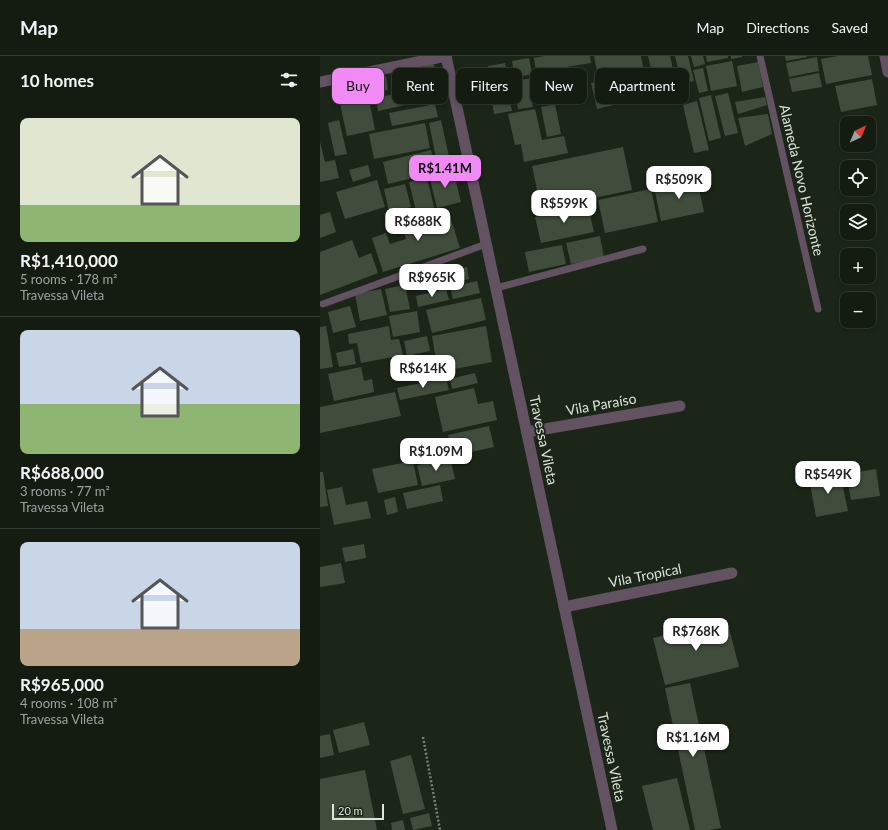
<!DOCTYPE html>
<html lang="en">
<head>
<meta charset="utf-8">
<style>
  body { margin:0; font-family:Lato,sans-serif; background:#212920; color:#f1f3f6; height:100vh; display:flex; flex-direction:column; font-size:15px; white-space:nowrap }
  * { box-sizing:border-box; margin:0 }
  p { font-size:13px; color:#9da19f }
  .icon { flex:none; width:22px; height:22px; fill:none; stroke:currentColor; stroke-width:2; stroke-linecap:round; stroke-linejoin:round }
  .map { position:relative; flex:1; overflow:hidden }
  .drawer { display:flex; flex-direction:column; background:#141c12; width:320px }
  .drawer>* { flex:none }
  .top-card { position:absolute; left:12px; top:12px; width:380px; height:36px; display:flex; gap:8px }
  .needle { width:26px; rotate:44deg }
  .buttons { position:absolute; left:520px; top:60px; display:grid; gap:8px }
  .buttons a { display:grid; place-items:center; width:36px; height:36px; border-radius:8px; background:#141c12; box-shadow:0 2px 6px #0003,0 0 0 1px #333a32; font-size:20px }
  .scale { position:absolute; left:12px; bottom:10px; width:52px; box-sizing:border-box; padding-left:4px; border:2px solid #dbe3da; border-top:0; font-size:11px; line-height:14px; white-space:nowrap; color:#dbe3da; -webkit-text-stroke:3px #1b2618; paint-order:stroke }
  .price { position:absolute; translate:-50% -34px; padding:0 9px; border-radius:8px; background:#fff; color:#222; font-size:13px; line-height:26px; filter:drop-shadow(0 1px 2px #0008) }
  .price::after { content:''; position:absolute; left:50%; top:24px; width:12px; height:9px; margin-left:-6px; background:inherit; clip-path:polygon(0 0,100% 0,50% 100%) }
  .price.current { background:#f18af4; color:#111 }
  ul { padding:0; list-style:none }
  li { display:grid; align-content:center; gap:8px; height:212px; padding:0 20px }
  li+li { border-top:1px solid #333a32 }
  li span { display:grid; place-items:center; height:124px; border-radius:8px; color:#555 }
  li>.icon { margin-inline-start:auto }
  span .icon { width:72px; height:72px; fill:#fffc; stroke-width:1 }
  li b { font-size:17px }
  h2 { display:flex; justify-content:space-between; align-items:center; height:48px; padding:0 20px; font-size:17px }
  .tag { padding:0 14px; border-radius:8px; background:#141c12; box-shadow:0 2px 6px #0003,0 0 0 1px #333a32; font-size:14px; line-height:36px }
  .tag.current { background:#f18af4; color:#111 }
  header { display:flex; align-items:center; gap:24px; box-sizing:border-box; height:56px; padding:0 20px; background:#141c12; border-bottom:1px solid #333a32 }
  header strong { font-size:19px }
  nav { display:flex; gap:22px; margin-inline-start:auto; font-size:14px }
  main { display:flex; flex:1; min-height:0 }
  .map>svg:first-child { display:block }
</style>
</head>
<body>
<header>
<strong>Map</strong>
<nav><a>Map</a><a>Directions</a><a>Saved</a></nav>
</header>
<main>
<section class="drawer">
<h2>10 homes<svg class="icon" aria-label="filters" viewBox="0 0 24 24"><path d="M4 7h16M4 17h16"/><circle cx="9" cy="7" r="2"/><circle cx="15" cy="17" r="2"/></svg></h2>
<ul>
<li><span style="background:linear-gradient(#dfe7d0 70%,#8fb573 0)"><svg class="icon" aria-label="home" viewBox="0 0 24 24"><path d="M3 11l9-7 9 7M6 9v11h12V9"/></svg></span><div><b>R$1,410,000</b><p>5 rooms · 178 m²</p><p>Travessa Vileta</p></div></li>
<li><span style="background:linear-gradient(#c9d6e8 60%,#8fb573 0)"><svg class="icon" aria-label="home" viewBox="0 0 24 24"><path d="M3 11l9-7 9 7M6 9v11h12V9"/></svg></span><div><b>R$688,000</b><p>3 rooms · 77 m²</p><p>Travessa Vileta</p></div></li>
<li><span style="background:linear-gradient(#c9d6e8 70%,#b9a48a 0)"><svg class="icon" aria-label="home" viewBox="0 0 24 24"><path d="M3 11l9-7 9 7M6 9v11h12V9"/></svg></span><div><b>R$965,000</b><p>4 rooms · 108 m²</p><p>Travessa Vileta</p></div></li>
</ul>
</section>
<div class="map">
<svg width="568" height="774" viewBox="0 0 568 774">
  <rect width="100%" height="100%" fill="#1b2618"/>
  <g fill="#404d3d">
    <polygon points="224,0 270,0 271,7 216,16 214,2"/>
    <polygon points="274,0 321,0 323,11 278,20"/>
    <polygon points="328,0 350,0 357,32 337,37"/>
    <polygon points="355,0 368,0 374,25 362,28"/>
    <polygon points="371,0 383,0 385,8 374,11"/>
    <polygon points="386,0 408,0 408,2 387,6"/>
    <polygon points="411,0 422,0 422,1 411,3"/>
    <polygon points="465,0 487,0 487,1 466,5"/>
    <polygon points="518,0 548,0 552,19 506,28 501,3"/>
    <polygon points="497,1 499,15 469,21 466,7"/>
    <polygon points="209,2 212,18 195,22 192,5"/>
    <polygon points="412,5 417,30 391,35 386,10"/>
    <polygon points="438,6 443,31 422,36 417,10"/>
    <polygon points="185,7 188,20 170,24 168,10"/>
    <polygon points="114,8 118,26 79,34 75,16"/>
    <polygon points="383,12 388,35 379,37 373,14"/>
    <polygon points="327,13 329,24 315,27 312,16"/>
    <polygon points="244,16 246,27 226,31 224,19"/>
    <polygon points="499,17 502,31 472,36 469,23"/>
    <polygon points="310,18 313,29 294,34 298,48 277,53 271,27"/>
    <polygon points="66,20 68,34 42,40 39,25"/>
    <polygon points="220,21 223,32 210,34 213,51 198,53 193,25"/>
    <polygon points="552,23 557,49 521,56 515,30"/>
    <polygon points="188,24 190,37 172,40 170,27"/>
    <polygon points="35,25 40,46 49,44 55,74 27,80 16,29"/>
    <polygon points="106,31 109,44 58,55 56,42"/>
    <polygon points="360,34 362,46 354,48 352,36"/>
    <polygon points="408,37 418,77 405,80 395,40"/>
    <polygon points="391,39 401,82 389,85 379,42"/>
    <polygon points="189,41 192,55 174,58 172,45"/>
    <polygon points="445,41 447,49 418,58 415,46"/>
    <polygon points="377,45 389,94 374,97 363,49"/>
    <polygon points="115,48 118,61 72,70 69,57"/>
    <polygon points="235,48 241,78 227,81 221,51"/>
    <polygon points="215,53 222,84 244,80 248,97 204,106 201,88 195,89 188,58"/>
    <polygon points="448,58 452,78 425,90 418,62"/>
    <polygon points="19,64 27,98 15,100 8,67"/>
    <polygon points="121,64 131,110 118,112 109,67"/>
    <polygon points="105,67 110,92 54,103 49,78"/>
    <polygon points="0,86 5,106 15,104 19,122 0,126"/>
    <polygon points="303,91 312,134 221,153 212,110"/>
    <polygon points="111,94 117,116 68,128 63,106"/>
    <polygon points="48,109 51,120 33,126 29,114"/>
    <polygon points="133,114 141,146 117,152 109,119"/>
    <polygon points="107,122 115,155 97,159 89,126"/>
    <polygon points="377,123 384,156 341,165 334,131"/>
    <polygon points="57,124 65,151 25,163 16,136"/>
    <polygon points="85,128 91,151 69,156 64,133"/>
    <polygon points="331,133 338,166 285,177 278,144"/>
    <polygon points="268,150 274,176 221,187 215,161"/>
    <polygon points="128,154 140,192 63,216 52,182 66,177 70,188 86,183 82,168"/>
    <polygon points="10,156 16,176 0,182 0,159"/>
    <polygon points="280,180 284,202 251,208 246,187"/>
    <polygon points="32,184 39,202 51,197 58,217 0,239 0,196"/>
    <polygon points="242,189 246,208 209,216 205,196"/>
    <polygon points="147,211 149,223 102,234 99,222"/>
    <polygon points="157,225 160,237 133,243 130,231"/>
    <polygon points="85,229 90,253 70,256 65,233"/>
    <polygon points="61,233 67,259 40,265 35,238"/>
    <polygon points="126,233 129,244 98,251 96,240"/>
    <polygon points="161,242 166,264 112,277 106,254"/>
    <polygon points="30,250 36,271 13,277 8,256"/>
    <polygon points="97,255 100,276 73,281 69,260"/>
    <polygon points="6,270 13,311 0,313 0,271"/>
    <polygon points="69,270 71,284 79,283 83,299 41,307 37,287 29,288 28,278"/>
    <polygon points="166,270 172,306 118,316 112,280"/>
    <polygon points="107,280 110,295 87,300 84,285"/>
    <polygon points="33,293 36,308 19,311 16,297"/>
    <polygon points="41,311 44,325 52,323 54,336 14,345 8,318"/>
    <polygon points="155,317 158,327 132,333 130,323"/>
    <polygon points="126,322 129,334 80,344 77,332"/>
    <polygon points="154,332 158,348 173,345 177,364 123,376 115,341"/>
    <polygon points="75,336 81,360 0,377 0,351"/>
    <polygon points="169,370 174,391 132,400 128,379"/>
    <polygon points="124,385 127,400 101,406 98,390"/>
    <polygon points="130,402 135,423 102,430 97,409"/>
    <polygon points="93,405 98,429 58,437 52,413"/>
    <polygon points="556,413 560,440 531,444 526,418"/>
    <polygon points="0,416 3,416 8,450 0,451"/>
    <polygon points="520,417 528,455 496,461 489,422"/>
    <polygon points="120,429 123,445 87,453 83,437"/>
    <polygon points="22,431 26,449 47,445 51,462 14,469 7,434"/>
    <polygon points="75,441 78,456 67,459 64,444"/>
    <polygon points="44,488 46,502 25,506 22,492"/>
    <polygon points="21,507 25,527 0,531 0,511"/>
    <polygon points="407,564 419,611 345,629 333,582"/>
    <polygon points="370,627 401,772 389,774 375,774 345,632"/>
    <polygon points="44,666 50,689 19,697 13,674"/>
    <polygon points="10,678 14,699 0,702 0,680"/>
    <polygon points="91,699 105,753 83,758 70,705"/>
    <polygon points="45,714 57,774 0,774 0,723"/>
    <polygon points="357,722 370,774 333,774 322,730"/>
    <polygon points="109,757 112,770 93,774 90,762"/>
    <polygon points="83,764 85,774 72,774 71,767"/>
  </g>
  <g fill="none" stroke-linecap="round" stroke-linejoin="round">
    <polyline stroke="#778175" stroke-width="2.5" stroke-dasharray="2 2" stroke-linecap="butt" points="103,681 120,774"/>
    <g stroke="#625262" stroke-width="7">
      <polyline points="440,0 498,253"/>
      <polyline points="176,232 323,193"/>
      <polyline points="3,248 166,188"/>
    </g>
    <g stroke="#625262" stroke-width="11">
      <polyline points="565,0 568,16"/>
      <polyline points="207,376 360,350"/>
      <polyline points="244,551 412,517"/>
    </g>
    <g stroke="#625262" stroke-width="11">
      <polyline points="126,0 292,774"/>
      <polyline points="0,26 126,0"/>
    </g>
  </g>
  <g text-anchor="middle" dominant-baseline="central" stroke-width="4" stroke-linejoin="round" paint-order="stroke">
    <g font-size="14" fill="#dbe3da" stroke="#1b2618">
      <text transform="translate(482 124) rotate(77)">Alameda Novo Horizonte</text>
      <text transform="translate(281 348) rotate(-10)">Vila Paraíso</text>
      <text transform="translate(224 384) rotate(78)">Travessa Vileta</text>
      <text transform="translate(325 519) rotate(-11)">Vila Tropical</text>
      <text transform="translate(292 701) rotate(78)">Travessa Vileta</text>
    </g>
  </g>
</svg>
<div class="buttons">
<a><svg class="needle" viewBox="-14 -14 28 28"><path d="M0-13l5 13h-10z" fill="#e53935"/><path d="M0 13l5-13h-10z" fill="#9da19f"/></svg></a>
<a><svg class="icon" aria-label="locate" viewBox="0 0 24 24"><circle cx="12" cy="12" r="6"/><path d="M12 2v4M12 18v4M2 12h4M18 12h4"/></svg></a>
<a><svg class="icon" aria-label="layers" viewBox="0 0 24 24"><path d="M12 4l9 5-9 5-9-5zM3 14l9 5 9-5"/></svg></a>
<a>+</a>
<a>−</a>
</div>
<div class="scale">20 m</div>
<b class="price current" style="left:125px;top:133px">R$1.41M</b>
<b class="price" style="left:359px;top:144px">R$509K</b>
<b class="price" style="left:244px;top:168px">R$599K</b>
<b class="price" style="left:98px;top:186px">R$688K</b>
<b class="price" style="left:112px;top:242px">R$965K</b>
<b class="price" style="left:103px;top:333px">R$614K</b>
<b class="price" style="left:116px;top:416px">R$1.09M</b>
<b class="price" style="left:508px;top:439px">R$549K</b>
<b class="price" style="left:376px;top:596px">R$768K</b>
<b class="price" style="left:373px;top:702px">R$1.16M</b>
<div class="top-card">
<a class="tag current">Buy</a>
<a class="tag">Rent</a>
<a class="tag">Filters</a>
<a class="tag">New</a>
<a class="tag">Apartment</a>
</div>
</div>
</main>
</body>
</html>
